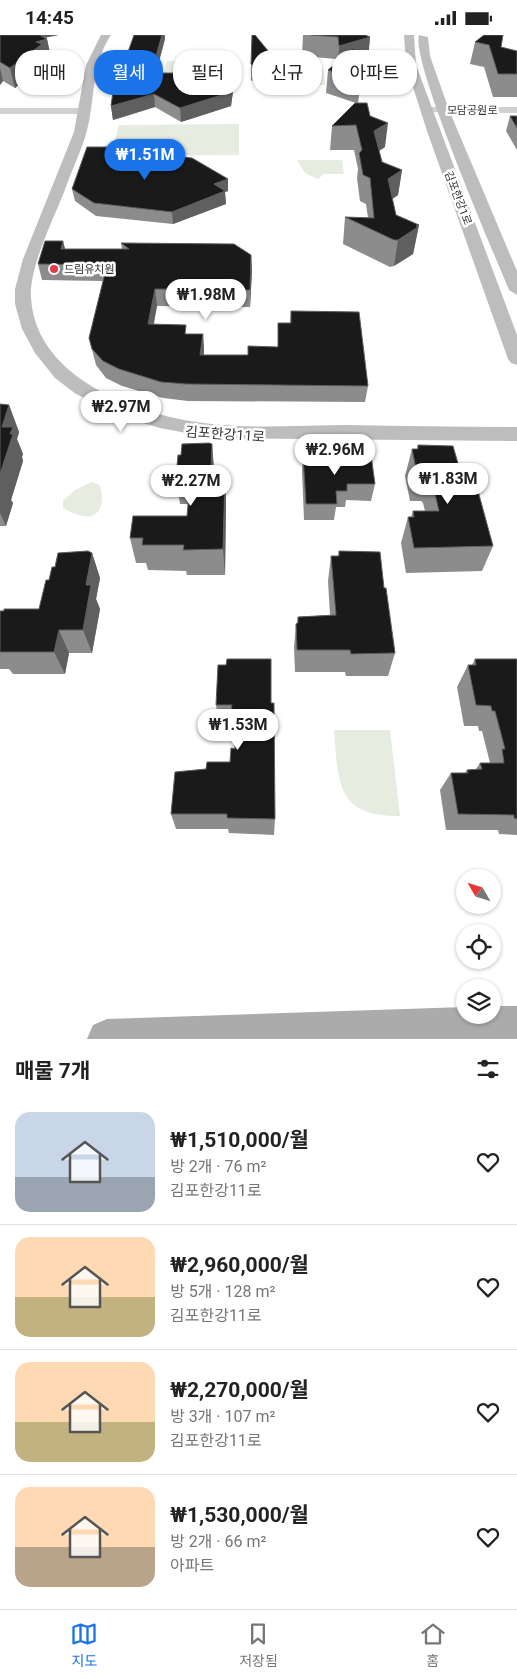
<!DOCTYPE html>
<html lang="ko">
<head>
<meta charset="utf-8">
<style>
  body { margin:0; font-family:Roboto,"Noto Sans KR",sans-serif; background:#f2f2f2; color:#222; height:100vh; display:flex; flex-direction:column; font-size:19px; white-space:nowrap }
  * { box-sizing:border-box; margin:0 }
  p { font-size:16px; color:#767676 }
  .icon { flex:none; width:28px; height:28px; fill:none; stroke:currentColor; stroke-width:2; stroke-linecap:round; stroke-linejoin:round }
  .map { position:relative; height:1004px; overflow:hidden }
  .sheet { display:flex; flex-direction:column; background:#fff; flex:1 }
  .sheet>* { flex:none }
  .banner { position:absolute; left:15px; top:15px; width:488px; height:45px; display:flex; gap:10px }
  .needle { width:32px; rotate:309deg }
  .buttons { position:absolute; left:456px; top:834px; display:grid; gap:10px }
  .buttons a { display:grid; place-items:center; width:45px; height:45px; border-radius:50%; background:#fff; box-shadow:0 1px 4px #0004; font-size:25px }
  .price { position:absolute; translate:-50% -42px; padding:0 11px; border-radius:18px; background:#fff; color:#222; font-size:16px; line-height:32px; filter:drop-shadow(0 1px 2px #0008) }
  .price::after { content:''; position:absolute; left:50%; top:30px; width:15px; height:11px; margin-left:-8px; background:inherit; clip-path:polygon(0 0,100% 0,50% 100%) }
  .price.active { background:#1a73e8; color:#fff }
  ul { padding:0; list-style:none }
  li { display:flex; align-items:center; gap:15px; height:125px; padding:0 15px }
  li+li { border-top:1px solid #e0e0e0 }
  li span { display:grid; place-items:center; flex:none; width:140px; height:100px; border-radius:15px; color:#555 }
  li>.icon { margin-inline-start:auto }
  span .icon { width:60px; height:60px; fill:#fffc; stroke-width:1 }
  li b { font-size:21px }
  h2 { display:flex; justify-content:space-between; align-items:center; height:60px; padding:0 15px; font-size:21px }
  .pill { padding:0 18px; border-radius:20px; background:#fff; box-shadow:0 1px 4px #0004; font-size:18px; line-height:45px }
  .pill.active { background:#1a73e8; color:#fff }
  .status { display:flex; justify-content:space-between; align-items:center; height:35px; padding:0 25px; background:#fff; direction:ltr }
  .status svg { height:14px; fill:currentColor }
  .tabs { display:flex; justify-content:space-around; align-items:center; height:70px; border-top:1px solid #e0e0e0; background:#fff; font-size:14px; color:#767676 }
  .tabs a { display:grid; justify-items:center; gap:2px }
  .tabs .active { color:#1a73e8 }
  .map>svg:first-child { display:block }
</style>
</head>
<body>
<div class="status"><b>14:45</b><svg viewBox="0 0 49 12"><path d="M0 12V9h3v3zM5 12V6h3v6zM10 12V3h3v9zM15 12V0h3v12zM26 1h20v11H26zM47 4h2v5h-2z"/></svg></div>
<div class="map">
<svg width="517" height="1004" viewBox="0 0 517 1004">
  <rect width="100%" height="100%" fill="#fff"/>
  <g fill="#e6ecdf">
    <polygon points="167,26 237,27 236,45 162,45"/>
    <polygon points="306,33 323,34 325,50 297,50 296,36"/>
    <polygon points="239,89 239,120 111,121 119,90"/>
    <polygon points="297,125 342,125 344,139 324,139 318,144 305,138"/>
    <path d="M92 447 99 450C102 456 103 462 101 470 96 489 75 480 63 473V466L75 455Z"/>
    <path d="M334 695H390L400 781C336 782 338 747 334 695Z"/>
  </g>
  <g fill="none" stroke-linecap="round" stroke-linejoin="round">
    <g fill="#d0d0d0" fill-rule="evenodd">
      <polygon points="426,72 517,72 517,78 423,77 423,73"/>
      <polygon points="0,73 84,73 88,76 84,79 0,79"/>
    </g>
    <g fill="#bdbdbd" fill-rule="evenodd">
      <path d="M101 0H111C92 28 95 59 88 91 84 110 74 130 67 149 56 180 29 230 31 262 35 346 143 382 212 389 255 394 304 390 348 390 404 391 461 392 517 392V406L213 403 160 393 126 383 76 359 55 343 35 318 22 294 15 269V254L23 224 74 97 86 30Z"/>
      <polygon points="404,0 414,0 416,30 517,300 517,330 511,328 508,324 427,96 406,30"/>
      <path d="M419 0 428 2 430 21 449 75 517 236V260L509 255C494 218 410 25 419 0Z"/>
    </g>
    <polygon fill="#ababab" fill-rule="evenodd" points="492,971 517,971 517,1004 87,1004 93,990 107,984 465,972 465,980 492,980"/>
  </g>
  <g fill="#8c8c8c">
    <polygon points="0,0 45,3 47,4 51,23 46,25 46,28 15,53 3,46 0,50"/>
    <polygon points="134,0 165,0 165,4 156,38 217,38 233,36 234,49 231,71 181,87 155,72 113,85 111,71"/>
    <polygon points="303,0 365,0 370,2 368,24 357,28 361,46 358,68 370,81 385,112 379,116 382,127 402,135 398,160 392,164 396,180 419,190 413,219 394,231 390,232 343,209 345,182 368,183 366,169 360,166 357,143 358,134 354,115 330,115 332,91 356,68 326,58 328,35 337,28 336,24 302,21"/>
    <polygon points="475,7 517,16 517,62 493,62 484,32 470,29"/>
    <polygon points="269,17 269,56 251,45 251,29"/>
    <polygon points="510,81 517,81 517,115 506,96"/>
    <polygon points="123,117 125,117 127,129 228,156 225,157 226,169 173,189 96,181 75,166 72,154"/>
    <polygon points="63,206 65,214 122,214 121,208 251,220 252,236 250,272 157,271 154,289 187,299 203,299 204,315 204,320 248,320 278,312 290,288 291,276 368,351 365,367 188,366 163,363 122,351 106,343 96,330 89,303 103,246 42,245 38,229"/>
    <polygon points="0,369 9,370 19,397 17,404 23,419 22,422 23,426 11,465 13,468 6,491 0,491"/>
    <polygon points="212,409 214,434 222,434 223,441 225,441 226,468 225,540 187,540 186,536 148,535 146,528 136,528 130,503 187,481 188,469 180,469 176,442 181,420"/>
    <polygon points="418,410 466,456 493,511 482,536 406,538 401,508 408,482 411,482 413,476 425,476 423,468 421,466 410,466 405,441 412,414 417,414"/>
    <polygon points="303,420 375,449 371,466 346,465 345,472 336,472 334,485 304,485 302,436"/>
    <polygon points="339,516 384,553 395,618 388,641 346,641 345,637 295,637 294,612 296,589 297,588 298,582 330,580 328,546 331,521 338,521"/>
    <polygon points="92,518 100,543 96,564 100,574 92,618 69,618 65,639 13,639 9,634 0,634 0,576 39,574 49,545 55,532"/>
    <polygon points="475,624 517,624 517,800 499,799 498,795 446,795 440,755 451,738 465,738 467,735 476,734 480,728 490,728 482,696 479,696 478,691 464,691 457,652 468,630 472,630"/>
    <polygon points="271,668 275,784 274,800 229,798 228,794 176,794 171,779 206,734 230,727 235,714 234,695 233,695 232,690 219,690 216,670"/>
  </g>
  <g fill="#5f5f5f">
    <polygon points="18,0 59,0 20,8"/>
    <polygon points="162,0 165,0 165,4 152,51 151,38"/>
    <polygon points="370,2 368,24 338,34 339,11"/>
    <polygon points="47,4 51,23 46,25 46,28 15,53 10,33 36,7"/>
    <polygon points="0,33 3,46 0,50"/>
    <polygon points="233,36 234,49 231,71 181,87 180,73"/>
    <polygon points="154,59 155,72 113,85 111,71"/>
    <polygon points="388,88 385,112 371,121 374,96"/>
    <polygon points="123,112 124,122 125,117 127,129 122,130 121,117"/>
    <polygon points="402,135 398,160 384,170 388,144"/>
    <polygon points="228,144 228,156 225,157 226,169 173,189 172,177 214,149"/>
    <polygon points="419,190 413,219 394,231 398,205"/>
    <polygon points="63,206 67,222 64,230 61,214"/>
    <polygon points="251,220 252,236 250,272 250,255"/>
    <polygon points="155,254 157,271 150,306 148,289"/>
    <polygon points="203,299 204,315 202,336 200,320"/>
    <polygon points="9,370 19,397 17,404 23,419 22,422 23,426 11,465 13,468 6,491 0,478 0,439 2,392"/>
    <polygon points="212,409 214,436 211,434"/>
    <polygon points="225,441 226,468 225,540 223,514"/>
    <polygon points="92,518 100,543 96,564 100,574 92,618 83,595 86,550"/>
    <polygon points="59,595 69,618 65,639 54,617"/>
  </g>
  <g fill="#1a1a1a" stroke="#5f5f5f">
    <polygon points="0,0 39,0 47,4 36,7 42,9 10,33 0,27"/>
    <polygon points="134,0 162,0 151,38 217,38 218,36 233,36 231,57 180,73 154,59 111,71 116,35 123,17 128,17"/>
    <polygon points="252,0 255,0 269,17 269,40 251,29"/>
    <polygon points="311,0 365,0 370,2 339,11 338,2"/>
    <polygon points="484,0 503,0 501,12 517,16 517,39 498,39 489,10 475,7"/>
    <polygon points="354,13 361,46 328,35"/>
    <polygon points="355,68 367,68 370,81 388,88 374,96 382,127 402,135 388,144 396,180 419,190 416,191 418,192 398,205 394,205 345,182 374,183 370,143 363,140 359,118 362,115 356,90 332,91"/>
    <polygon points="510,81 517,81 517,93"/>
    <polygon points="87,112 123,112 121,117 125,117 122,130 165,120 192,123 228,144 214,149 225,156 172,177 94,168 72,154"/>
    <polygon points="45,206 63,206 61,214 129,214 121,208 234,209 251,220 250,255 155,254 148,289 186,290 185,299 203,299 200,320 248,320 248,311 278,312 278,288 291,288 291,276 359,277 368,351 186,349 161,347 119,334 103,326 92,314 89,303 107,230 38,229"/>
    <polygon points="0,369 9,370 2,392 13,392 10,399 13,399 0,439"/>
    <polygon points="209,408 212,409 211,434 222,434 222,441 225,441 223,514 183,515 184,510 142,510 143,503 130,503 133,481 187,481 191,442 176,442 178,420 181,420 182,409"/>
    <polygon points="418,410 453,411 466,456 478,456 493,511 414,513 408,482 414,482 413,476 439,476 431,442 428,439 417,439 412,414 418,414"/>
    <polygon points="303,420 371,420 375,449 347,449 347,456 336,456 337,469 306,469"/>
    <polygon points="88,516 92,518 86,550 91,550 83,595 59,595 54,617 0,617 0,576 4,576 4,574 39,574 46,545 49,545 52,532 55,532 58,518"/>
    <polygon points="339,516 380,517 384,553 386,553 395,618 351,619 350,615 297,615 296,589 298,588 298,582 336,580 331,521 339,521"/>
    <polygon points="227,624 271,624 271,668 274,668 275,784 227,783 227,779 171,779 175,737 206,734 207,727 230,727 231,713 235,714 234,675 231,675 232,670 216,670 218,630 226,630"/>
    <polygon points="475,624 517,624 517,784 514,783 514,780 458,779 451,738 468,738 467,735 482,734 480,728 504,728 502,714 505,714 495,676 492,676 491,671 476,670 468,630 476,630"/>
  </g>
  <circle fill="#e63946" stroke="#fff" stroke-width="2" cx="54" cy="234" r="5"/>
  <g text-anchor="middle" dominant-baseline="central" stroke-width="5" stroke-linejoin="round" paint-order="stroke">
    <g font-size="11" fill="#333" stroke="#fff">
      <text x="472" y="75">모담공원로</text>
      <text transform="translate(458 163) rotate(69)">김포한강1로</text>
    </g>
    <g font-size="11" fill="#333" stroke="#fff" text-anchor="start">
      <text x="64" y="234">드림유치원</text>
    </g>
    <g font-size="14" fill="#333" stroke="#fff">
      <text transform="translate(225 399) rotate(4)">김포한강11로</text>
    </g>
  </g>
</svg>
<div class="buttons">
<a><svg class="needle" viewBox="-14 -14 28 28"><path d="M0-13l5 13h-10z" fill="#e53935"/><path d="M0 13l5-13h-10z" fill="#767676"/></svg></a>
<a><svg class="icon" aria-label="locate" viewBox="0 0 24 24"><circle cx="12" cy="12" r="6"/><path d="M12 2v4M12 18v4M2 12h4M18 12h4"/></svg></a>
<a><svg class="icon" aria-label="layers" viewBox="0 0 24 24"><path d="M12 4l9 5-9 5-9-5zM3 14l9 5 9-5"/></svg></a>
</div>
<b class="price active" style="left:145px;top:146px">₩1.51M</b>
<b class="price" style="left:206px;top:286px">₩1.98M</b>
<b class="price" style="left:121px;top:398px">₩2.97M</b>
<b class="price" style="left:335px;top:441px">₩2.96M</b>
<b class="price" style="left:448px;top:470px">₩1.83M</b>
<b class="price" style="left:191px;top:472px">₩2.27M</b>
<b class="price" style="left:238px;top:716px">₩1.53M</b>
<div class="banner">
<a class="pill">매매</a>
<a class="pill active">월세</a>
<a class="pill">필터</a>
<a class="pill">신규</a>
<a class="pill">아파트</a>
</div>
</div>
<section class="sheet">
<h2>매물 7개<svg class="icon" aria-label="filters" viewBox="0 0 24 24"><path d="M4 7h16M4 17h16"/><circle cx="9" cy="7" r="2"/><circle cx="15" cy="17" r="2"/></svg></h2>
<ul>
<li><span style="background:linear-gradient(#c9d6e8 65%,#9aa5b1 0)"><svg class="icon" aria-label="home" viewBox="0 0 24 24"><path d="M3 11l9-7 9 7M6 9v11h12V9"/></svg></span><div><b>₩1,510,000/월</b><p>방 2개 · 76 m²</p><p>김포한강11로</p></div><svg class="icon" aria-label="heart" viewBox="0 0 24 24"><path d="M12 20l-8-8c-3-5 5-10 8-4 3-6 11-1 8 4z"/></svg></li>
<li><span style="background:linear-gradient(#ffd9b3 60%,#c2b280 0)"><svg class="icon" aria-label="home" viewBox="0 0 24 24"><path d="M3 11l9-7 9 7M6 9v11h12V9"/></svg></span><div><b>₩2,960,000/월</b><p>방 5개 · 128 m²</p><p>김포한강11로</p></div><svg class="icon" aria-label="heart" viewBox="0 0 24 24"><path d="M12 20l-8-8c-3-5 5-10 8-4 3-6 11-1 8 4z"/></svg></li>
<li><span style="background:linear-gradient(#ffd9b3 60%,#c2b280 0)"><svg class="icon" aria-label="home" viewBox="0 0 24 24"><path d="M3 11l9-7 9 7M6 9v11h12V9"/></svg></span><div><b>₩2,270,000/월</b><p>방 3개 · 107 m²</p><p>김포한강11로</p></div><svg class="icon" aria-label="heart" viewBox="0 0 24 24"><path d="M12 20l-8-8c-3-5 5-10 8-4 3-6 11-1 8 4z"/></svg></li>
<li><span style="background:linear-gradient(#ffd9b3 60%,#b9a48a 0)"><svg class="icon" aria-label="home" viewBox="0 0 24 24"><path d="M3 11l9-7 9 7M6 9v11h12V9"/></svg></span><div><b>₩1,530,000/월</b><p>방 2개 · 66 m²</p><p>아파트</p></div><svg class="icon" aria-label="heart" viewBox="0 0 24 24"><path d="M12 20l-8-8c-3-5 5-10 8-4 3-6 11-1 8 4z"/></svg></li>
</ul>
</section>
<nav class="tabs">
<a class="active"><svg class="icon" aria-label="map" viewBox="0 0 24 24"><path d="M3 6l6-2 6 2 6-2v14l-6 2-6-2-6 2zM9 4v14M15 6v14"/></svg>지도</a>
<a><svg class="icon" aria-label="saved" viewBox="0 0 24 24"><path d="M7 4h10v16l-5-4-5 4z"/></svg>저장됨</a>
<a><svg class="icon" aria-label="home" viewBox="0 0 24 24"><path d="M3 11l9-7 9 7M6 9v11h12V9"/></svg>홈</a>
</nav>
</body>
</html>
